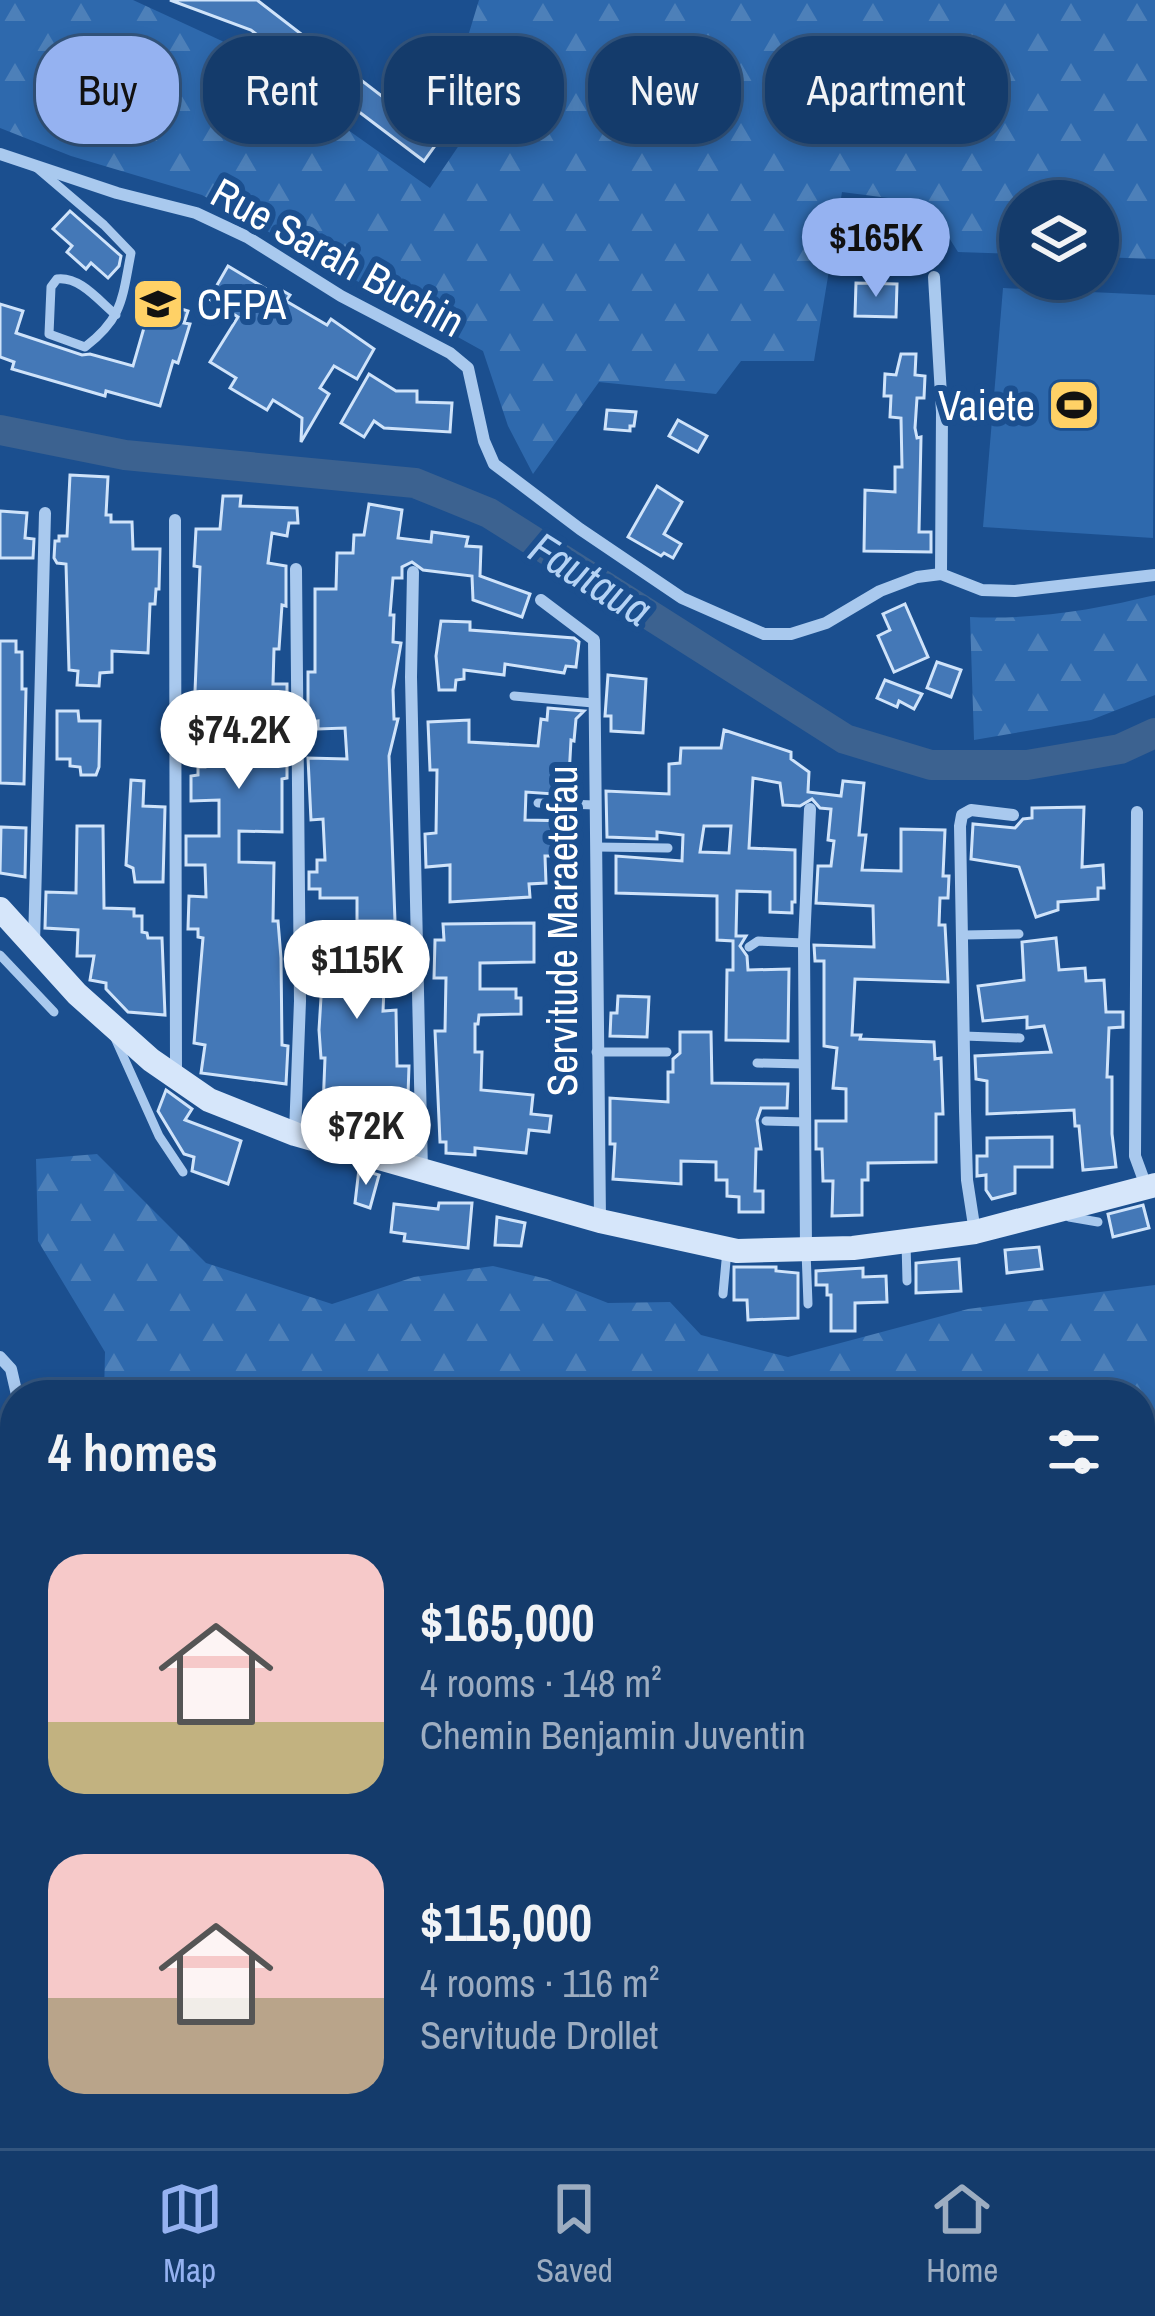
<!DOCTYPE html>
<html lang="en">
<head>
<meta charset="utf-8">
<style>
  body { margin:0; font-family:"Archivo Narrow",sans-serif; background:#1d4271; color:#f1f3f6; height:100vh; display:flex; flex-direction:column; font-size:45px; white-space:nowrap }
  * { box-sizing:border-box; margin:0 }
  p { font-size:39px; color:#9dadc1 }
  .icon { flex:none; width:66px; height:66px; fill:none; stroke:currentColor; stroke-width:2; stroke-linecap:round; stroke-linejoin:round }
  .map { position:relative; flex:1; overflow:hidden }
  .sheet { position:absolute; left:0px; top:1380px; width:1155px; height:768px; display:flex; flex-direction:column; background:#143b6b; border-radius:48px 48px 0 0; box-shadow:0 6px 18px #0003,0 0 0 3px #33557e }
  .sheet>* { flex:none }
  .hud { position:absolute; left:36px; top:36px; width:1083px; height:108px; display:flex; gap:24px }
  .tools { position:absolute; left:999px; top:180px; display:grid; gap:24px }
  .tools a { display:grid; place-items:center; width:120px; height:120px; border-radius:50%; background:#143b6b; box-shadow:0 6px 18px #0003,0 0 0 3px #33557e; font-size:60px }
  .price { position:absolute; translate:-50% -102px; padding:0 27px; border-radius:42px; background:#fff; color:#222; font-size:39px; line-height:78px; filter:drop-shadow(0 3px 6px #0008) }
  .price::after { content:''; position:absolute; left:50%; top:72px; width:36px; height:27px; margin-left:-18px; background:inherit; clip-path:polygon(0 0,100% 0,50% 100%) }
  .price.on { background:#95b2f1; color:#111 }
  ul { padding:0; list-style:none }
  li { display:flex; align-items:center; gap:36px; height:300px; padding:0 48px }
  li span { display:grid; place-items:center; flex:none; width:336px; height:240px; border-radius:36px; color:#555 }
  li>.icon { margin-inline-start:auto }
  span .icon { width:144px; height:144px; fill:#fffc; stroke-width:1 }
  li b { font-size:51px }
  h2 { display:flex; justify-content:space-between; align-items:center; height:144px; padding:0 48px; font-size:51px }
  .tag { padding:0 42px; border-radius:48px; background:#143b6b; box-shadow:0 6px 18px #0003,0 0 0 3px #33557e; font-size:42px; line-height:108px }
  .tag.on { background:#95b2f1; color:#111 }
  .dock { display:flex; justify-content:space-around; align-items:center; height:168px; border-top:3px solid #33557e; background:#143b6b; font-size:33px; color:#9dadc1 }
  .dock a { display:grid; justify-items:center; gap:6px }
  .dock .on { color:#95b2f1 }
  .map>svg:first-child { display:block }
</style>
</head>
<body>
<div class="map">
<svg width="1155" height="2148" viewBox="0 0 1155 2148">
  <defs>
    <pattern id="forest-firs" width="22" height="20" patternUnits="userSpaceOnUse" patternTransform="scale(3)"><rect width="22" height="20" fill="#2e69ad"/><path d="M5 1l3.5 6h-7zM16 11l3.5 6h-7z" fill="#4d80b9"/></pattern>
  </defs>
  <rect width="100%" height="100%" fill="#1b4f8f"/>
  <g fill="url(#forest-firs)">
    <polygon points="0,0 133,0 222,41 430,188 466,135 445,112 479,0 1155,0 1155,259 1098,257 1098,201 1020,201 1020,254 958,252 927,203 842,192 814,361 741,361 716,394 599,382 533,474 508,426 483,351 202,195 71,156 0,128"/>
    <path d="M1155 595V695L1091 720 974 740 970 617C1033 620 1094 610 1155 595Z"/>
    <polygon points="97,1154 206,1263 332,1304 414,1277 493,1266 547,1279 608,1303 670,1302 701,1335 788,1357 968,1309 1155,1285 1155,1684 1140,1671 1140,1395 104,1395 105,1352 38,1241 36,1159"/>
    <polygon points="1155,1742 1155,2148 874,2148 846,2133 1140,2133 1140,1744"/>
    <polygon points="15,2116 15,2133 442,2133 440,2148 0,2148 0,2122"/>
  </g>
  <polygon fill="#2e69ad" points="1003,288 1155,295 1153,538 983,527"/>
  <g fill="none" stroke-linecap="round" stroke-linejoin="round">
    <polyline stroke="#3c6290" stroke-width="30" points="0,430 125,455 415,483 489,513 845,739 931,765 1027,765 1120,749 1155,733"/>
  </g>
  <g fill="#4478b7" stroke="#cfe3fa" stroke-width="3" fill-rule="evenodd">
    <polygon points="170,0 257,0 439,140 424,161 251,30"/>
    <polygon points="70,211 121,256 119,266 108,278 91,263 86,269 67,252 72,246 53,229"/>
    <polygon points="898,218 899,248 857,250 857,245 849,246 848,230 855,230 855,220"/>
    <polygon points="228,266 273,293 276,287 290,295 286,301 327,325 331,319 374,349 357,379 334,366 320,388 329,394 301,442 302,418 273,400 267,410 230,388 236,378 210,362 238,317 209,299"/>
    <polygon points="856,283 897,284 896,317 855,316"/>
    <polygon points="152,300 188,311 184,323 190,324 178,363 173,361 160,406 106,391 105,396 12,369 14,362 0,357 0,304 23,311 16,333 82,355 90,354 133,366"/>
    <polygon points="901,354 916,354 915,375 925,376 924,398 917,398 915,428 917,438 921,437 919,532 931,532 931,552 864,551 865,490 895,492 895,467 902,467 901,418 890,417 891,396 884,396 885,374 896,375"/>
    <polygon points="369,374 396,391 417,391 417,402 452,403 450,432 384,428 374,421 364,437 341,423"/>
    <polygon points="607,410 636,412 634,426 630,426 630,431 605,429"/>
    <polygon points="678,420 707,436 698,452 669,436"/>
    <polygon points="70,475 108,477 106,515 111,515 111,522 132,522 133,549 160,549 159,589 156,589 155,604 150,604 148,653 112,651 112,672 100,673 99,686 77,685 78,671 69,670 66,564 57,563 54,558 55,541 59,541 59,536 67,536"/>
    <polygon points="657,486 682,502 664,534 681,544 673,558 664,553 661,556 628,537"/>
    <polygon points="223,496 241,496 240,506 297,508 298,523 289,523 287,536 272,533 268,563 286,566 286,606 282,605 279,649 274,649 273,684 287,684 287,718 266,717 266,748 276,748 277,761 287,761 287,778 282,779 282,832 239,831 239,862 274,863 273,921 278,921 281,958 282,1045 288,1046 286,1084 201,1073 205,1045 194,1043 203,938 198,937 198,929 188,929 189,896 206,897 205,865 186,865 186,836 219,836 219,800 191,801 191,776 198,775 198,767 205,767 206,741 193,741 200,567 194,566 196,529 220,529"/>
    <polygon points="369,504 402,510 398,538 431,542 432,532 468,537 466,546 481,547 480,576 530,594 522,617 473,600 472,576 423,570 412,562 402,567 402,578 393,578 390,615 394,615 393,642 401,643 393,690 394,719 398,719 389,756 395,921 357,921 357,898 320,898 320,889 309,889 309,872 317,872 317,860 325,860 323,819 311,820 308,758 347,759 345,728 318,729 318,721 308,722 308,672 315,672 315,589 336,589 337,553 353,553 354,535 364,535"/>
    <polygon points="0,511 27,513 25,538 34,539 33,558 0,558"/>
    <polygon points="905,604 928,657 894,672 878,636 890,630 883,614"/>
    <polygon points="441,621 470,622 470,630 574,638 579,642 576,667 566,666 564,673 505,664 504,675 464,670 464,679 456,680 455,690 439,690 436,656"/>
    <polygon points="0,641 16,641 16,652 22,652 22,689 26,689 24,784 0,783"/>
    <polygon points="937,662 961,670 951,697 927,688"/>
    <polygon points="608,675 646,679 643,733 611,731 611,716 605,716"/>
    <polygon points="885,680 922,694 914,709 899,701 897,707 877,698"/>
    <polygon points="548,708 584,711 576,719 574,741 571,740 568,795 526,792 525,820 575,821 575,844 563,844 563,856 545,856 546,883 529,884 530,897 450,902 450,865 426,867 425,834 436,833 437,770 430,770 428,722 469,720 469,742 538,746 541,719 547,720"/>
    <polygon points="57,711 78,711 79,721 100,721 99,767 96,775 81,775 80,767 70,766 70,759 57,759"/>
    <path d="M724 730 791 752V759L809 772 808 792 841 796 843 781 864 783 859 835H866L862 870 901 871V829L945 830 943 876H949L948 898H940L939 925H945L948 982 855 979 852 1035H861L860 1039 934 1042 935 1059 941 1058 943 1114H936V1162L868 1163V1180H862V1215L832 1216 833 1181H823L822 1149H816V1121H846V1089L833 1088 837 1048 824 1046V961H815L814 945 874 947 873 906 816 903 818 866H831L834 841 828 840 831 809 820 808 812 799 800 806 783 805 780 783 753 778 749 848 795 850V902H792V913L770 912V892L737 891 736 936H746L740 946 747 956 748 970 789 969 788 1041 726 1040 727 970H733V941L717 940V896L616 893V856L682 861 683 835 657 832V839L607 837 606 791 669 794V764L680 763 681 748H721ZM704 826H731L729 853 700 852Z"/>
    <polygon points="131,780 144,781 143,806 165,807 163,882 135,882 133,868 126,865"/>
    <polygon points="1084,807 1082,867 1103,865 1104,888 1098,888 1098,899 1058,902 1058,910 1036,917 1019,867 971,859 973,824 1015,828 1023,819 1032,818 1032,808"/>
    <polygon points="77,826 103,826 104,908 134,909 134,916 142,916 142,932 147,933 148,938 162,938 165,1015 128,1012 106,989 106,983 90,980 94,956 77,956 78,930 45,928 46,892 76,893"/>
    <polygon points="1,827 26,828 25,877 0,873"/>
    <polygon points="534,923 534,962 480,963 480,989 516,989 516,998 521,998 521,1014 479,1015 478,1024 475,1024 475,1052 482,1052 481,1090 533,1095 531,1114 551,1116 549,1132 529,1130 526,1153 475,1148 475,1155 446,1153 446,1142 440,1142 435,1031 445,1031 446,978 434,978 435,940 444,940 443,924"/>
    <polygon points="330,924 354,924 355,947 400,948 399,966 385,966 383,1011 396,1010 397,1066 409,1066 408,1095 400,1095 400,1102 356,1101 356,1108 323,1108 325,1058 321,1058 319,1030 322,981 321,968 315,968 314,937 331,936"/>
    <polygon points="1056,938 1059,970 1085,968 1086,981 1104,980 1106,1012 1123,1012 1123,1027 1109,1028 1107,1077 1112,1077 1112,1134 1116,1167 1083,1170 1079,1126 1075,1126 1074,1110 987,1114 987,1081 976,1079 975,1056 1051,1052 1044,1026 1027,1028 1027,1017 983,1021 978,986 1024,980 1022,942"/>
    <polygon points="618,996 649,997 647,1037 610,1036 611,1013 617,1013"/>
    <polygon points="680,1032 711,1032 712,1083 788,1084 787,1108 761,1108 757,1120 761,1149 756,1149 755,1191 763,1191 763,1212 739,1212 739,1197 727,1196 727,1180 716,1180 716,1162 681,1161 681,1184 613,1179 615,1144 610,1144 610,1098 668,1102 668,1072 673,1072 673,1059 680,1053"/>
    <polygon points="166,1090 192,1109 185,1120 241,1141 228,1184 192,1171 194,1157 184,1154 158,1111"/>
    <polygon points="1052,1137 1052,1167 1015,1167 1015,1193 992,1199 986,1190 986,1175 977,1176 977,1156 987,1156 987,1138"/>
    <polygon points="359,1169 379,1175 370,1208 355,1203"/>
    <polygon points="439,1203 472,1203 468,1248 404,1241 405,1234 391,1232 394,1204 438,1209"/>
    <polygon points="1143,1205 1149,1228 1113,1237 1108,1214"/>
    <polygon points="497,1217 525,1223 521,1246 495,1245"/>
    <polygon points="1039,1247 1042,1269 1007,1273 1005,1250"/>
    <polygon points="959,1259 961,1291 916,1293 916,1263"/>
    <polygon points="734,1267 776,1267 776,1271 798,1273 798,1318 748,1320 747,1300 734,1300"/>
    <polygon points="863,1268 863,1277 886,1276 887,1302 855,1303 855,1331 831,1331 831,1295 827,1295 827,1285 816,1285 816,1271"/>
    <polygon points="0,1686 15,1689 6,1747 0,1746"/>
    <polygon points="0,1753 15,1756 12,1781 0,1778"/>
    <polygon points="6,1885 15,1918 15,1947 0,1953 0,1914"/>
    <polygon points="15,2034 15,2112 0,2108 0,2083 14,2076 0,2054 0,2042"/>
    <polygon points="574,2133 634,2133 639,2148 547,2148 546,2144 575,2136"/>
    <polygon points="765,2133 802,2144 806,2133 809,2133 847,2148 759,2148"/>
  </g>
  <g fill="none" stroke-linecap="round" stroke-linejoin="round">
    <g stroke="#a9c9ee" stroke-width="3" stroke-dasharray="6 9" stroke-linecap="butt">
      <polyline points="1140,1773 1155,1771"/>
      <polyline points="1140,1819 1155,1814"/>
      <polyline points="1140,1872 1155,1866"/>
    </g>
    <g stroke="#a9c9ee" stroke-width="9">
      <path d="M36 167 104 225 131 253C122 299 123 318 85 347L49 334 51 287 57 279C80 276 99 301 116 315"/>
      <polyline points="514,696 593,703"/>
      <polyline points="538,803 595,805"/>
      <polyline points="596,847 668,848"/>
      <polyline points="964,935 1019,934"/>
      <polyline points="749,947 758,941 804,943"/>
      <polyline points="0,955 54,1012"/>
      <polyline points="964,1036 1020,1038"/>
      <polyline points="115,1038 159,1136 183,1172"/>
      <polyline points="596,1052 667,1052"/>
      <polyline points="757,1063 805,1064"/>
      <polyline points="766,1121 806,1122"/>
      <polyline points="1069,1217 1098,1222"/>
      <polyline points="906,1242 907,1281"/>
      <polyline points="806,1251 808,1304"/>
      <polyline points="723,1294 727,1250"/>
      <polyline points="643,2133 648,2146 656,2148"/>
    </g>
    <g stroke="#a9c9ee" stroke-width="12">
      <polyline points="0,154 117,193 196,213 247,237 341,296 450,353 468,368 484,441 494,464 580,529 682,598 764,634 791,634 826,623 880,591 917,577 941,574 982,590 1015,591 1155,575"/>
      <polyline points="934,277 942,412 941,574"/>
      <polyline points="175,520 176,1077"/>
      <polyline points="413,572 411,677 422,1171"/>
      <polyline points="541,600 594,640 600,1220"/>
      <polyline points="1137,812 1135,1156 1146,1186"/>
      <polyline points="34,944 45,513"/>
      <polyline points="295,1133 300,1001 296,569"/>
      <polyline points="975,1232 967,1180 965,1111 960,826 962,815 971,810 1013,815"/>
      <polyline points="806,1251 804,943 810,809"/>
      <polyline points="0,1357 11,1369 17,1395"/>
      <polyline points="0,1442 15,1410"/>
      <polyline points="0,1656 15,1659"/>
      <polyline points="0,1847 15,1844"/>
      <polyline points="0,2008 15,2000"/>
      <polyline points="731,2133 745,2140"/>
      <polyline points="476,2148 482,2141 520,2133"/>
    </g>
    <g stroke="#d6e6fa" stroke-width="24">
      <polyline points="0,909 77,994 151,1060 209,1100 295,1134 600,1221 737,1251 853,1248 975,1232 1155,1185"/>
      <polyline points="0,1619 15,1618"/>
    </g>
  </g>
  <defs>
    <g id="university-square" transform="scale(2.7)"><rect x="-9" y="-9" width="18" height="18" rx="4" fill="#ffd166" stroke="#1b4f8f"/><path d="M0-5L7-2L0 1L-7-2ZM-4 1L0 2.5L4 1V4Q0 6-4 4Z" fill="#111"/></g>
    <g id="stadium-square" transform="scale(2.7)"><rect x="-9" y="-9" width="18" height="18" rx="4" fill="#ffd166" stroke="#1b4f8f"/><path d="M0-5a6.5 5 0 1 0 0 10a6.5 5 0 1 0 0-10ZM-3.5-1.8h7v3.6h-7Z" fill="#111"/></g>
  </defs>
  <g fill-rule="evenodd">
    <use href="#university-square" x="158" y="304"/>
    <use href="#stadium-square" x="1074" y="405"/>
  </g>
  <g text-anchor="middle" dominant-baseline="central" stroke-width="12" stroke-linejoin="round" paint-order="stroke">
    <g font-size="42" fill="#fff" stroke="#1b4f8f">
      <text transform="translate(338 257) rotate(29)">Rue Sarah Buchin</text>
      <text transform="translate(562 931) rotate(-90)">Servitude Maraetefau</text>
    </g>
    <g font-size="42" fill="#fff" stroke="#1b4f8f" text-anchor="start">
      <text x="197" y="304">CFPA</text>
      <text x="1035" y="405" text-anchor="end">Vaiete</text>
    </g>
    <g font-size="45" font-style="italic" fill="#b5d3f5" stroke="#1b4f8f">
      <text transform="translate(591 578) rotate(32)">Fautaua</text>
    </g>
  </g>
</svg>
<div class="tools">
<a><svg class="icon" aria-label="layers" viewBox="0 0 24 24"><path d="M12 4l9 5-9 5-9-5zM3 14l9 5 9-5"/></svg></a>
</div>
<b class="price on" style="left:876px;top:300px">$165K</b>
<b class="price" style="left:239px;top:792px">$74.2K</b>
<b class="price" style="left:357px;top:1022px">$115K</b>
<b class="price" style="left:366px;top:1188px">$72K</b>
<div class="hud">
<a class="tag on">Buy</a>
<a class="tag">Rent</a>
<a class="tag">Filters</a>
<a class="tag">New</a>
<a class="tag">Apartment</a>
</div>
<section class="sheet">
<h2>4 homes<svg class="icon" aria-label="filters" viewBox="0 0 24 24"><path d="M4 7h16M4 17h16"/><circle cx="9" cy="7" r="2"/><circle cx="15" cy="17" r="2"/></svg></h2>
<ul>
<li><span style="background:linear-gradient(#f6c9c9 70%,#c2b280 0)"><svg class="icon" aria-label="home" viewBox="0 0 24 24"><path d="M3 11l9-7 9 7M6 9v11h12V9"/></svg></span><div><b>$165,000</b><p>4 rooms · 148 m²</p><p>Chemin Benjamin Juventin</p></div></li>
<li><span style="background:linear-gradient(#f6c9c9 60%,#b9a48a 0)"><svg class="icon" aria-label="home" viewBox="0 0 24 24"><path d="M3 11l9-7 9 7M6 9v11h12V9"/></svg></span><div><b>$115,000</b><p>4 rooms · 116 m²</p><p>Servitude Drollet</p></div></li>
</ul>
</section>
</div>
<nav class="dock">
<a class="on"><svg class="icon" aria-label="map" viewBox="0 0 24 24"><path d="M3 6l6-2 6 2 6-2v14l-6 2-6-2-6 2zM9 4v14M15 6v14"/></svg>Map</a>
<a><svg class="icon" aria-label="saved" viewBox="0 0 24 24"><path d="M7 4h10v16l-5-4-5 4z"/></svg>Saved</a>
<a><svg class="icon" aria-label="home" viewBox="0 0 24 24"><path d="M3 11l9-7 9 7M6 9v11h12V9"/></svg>Home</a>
</nav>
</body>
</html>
